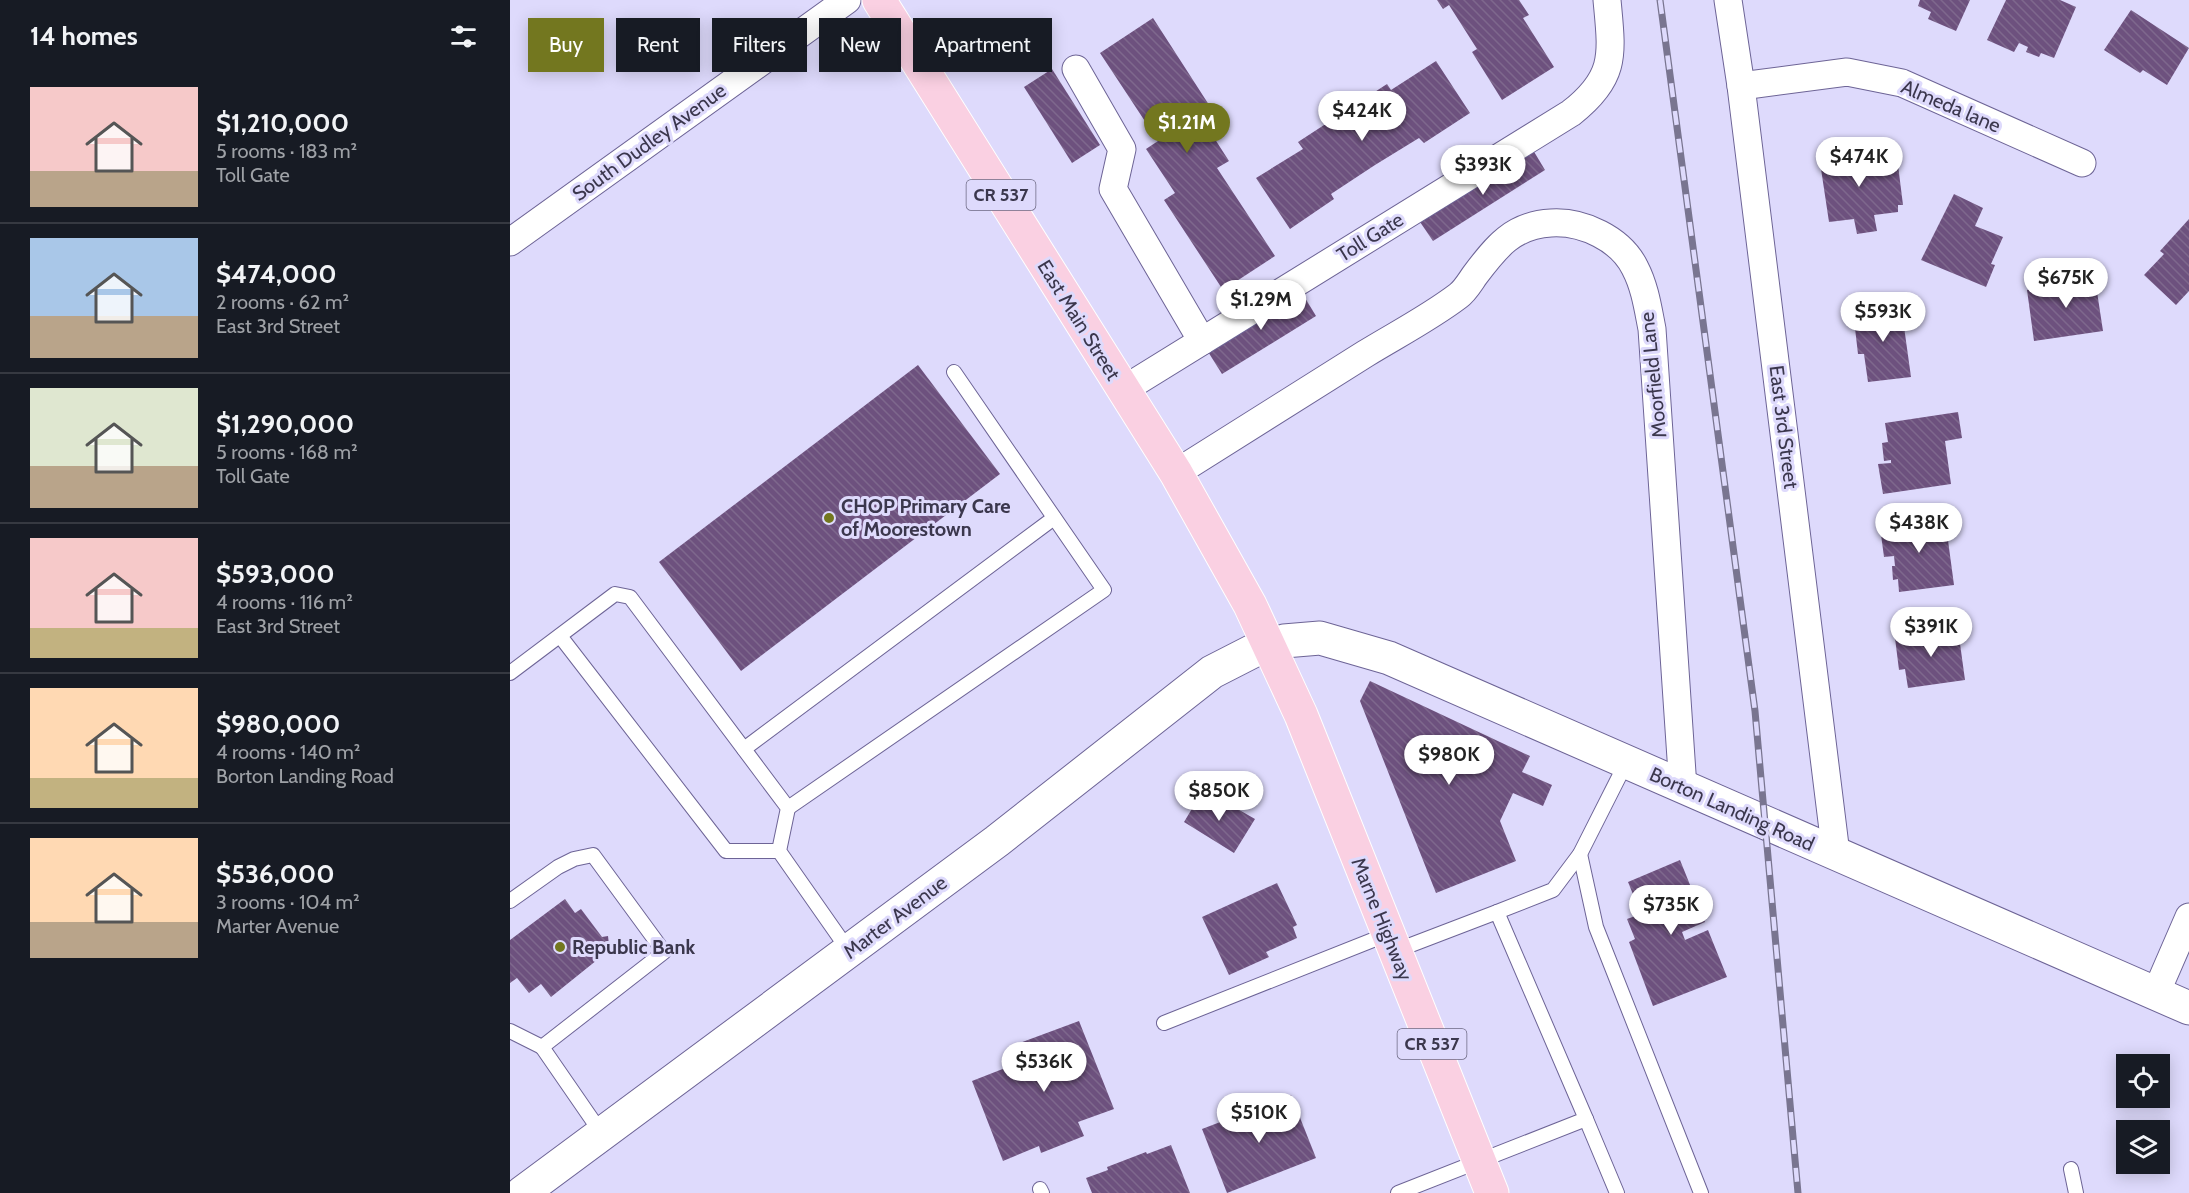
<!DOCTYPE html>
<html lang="en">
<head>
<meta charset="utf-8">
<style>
  body { margin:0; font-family:Cabin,sans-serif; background:#242831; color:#f1f3f6; height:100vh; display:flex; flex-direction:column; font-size:22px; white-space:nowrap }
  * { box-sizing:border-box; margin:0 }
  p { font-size:20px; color:#9ea1a6 }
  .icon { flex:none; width:33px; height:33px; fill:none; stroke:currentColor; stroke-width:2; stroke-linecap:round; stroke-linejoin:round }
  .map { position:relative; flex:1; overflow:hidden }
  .sheet { display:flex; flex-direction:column; background:#171b24; width:510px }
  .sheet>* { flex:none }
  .top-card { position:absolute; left:18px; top:18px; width:570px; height:54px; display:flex; gap:12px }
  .buttons { position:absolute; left:1606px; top:1054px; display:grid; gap:12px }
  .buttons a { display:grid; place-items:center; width:54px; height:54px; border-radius:0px; background:#171b24; box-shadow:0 3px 15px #0003; font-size:30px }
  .price { position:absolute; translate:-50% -51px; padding:0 14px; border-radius:21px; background:#fff; color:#222; font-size:20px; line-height:39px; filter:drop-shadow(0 2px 3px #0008) }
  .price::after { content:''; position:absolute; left:50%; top:36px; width:18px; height:14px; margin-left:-9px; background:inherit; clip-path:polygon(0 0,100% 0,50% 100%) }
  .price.selected { background:#73771f; color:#fff }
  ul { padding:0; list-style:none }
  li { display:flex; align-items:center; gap:18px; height:150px; padding:0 30px }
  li+li { border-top:2px solid #363941 }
  li span { display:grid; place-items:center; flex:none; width:168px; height:120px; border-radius:0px; color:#555 }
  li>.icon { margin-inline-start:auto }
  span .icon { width:72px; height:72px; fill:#fffc; stroke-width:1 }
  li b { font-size:26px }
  h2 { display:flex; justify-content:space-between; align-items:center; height:72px; padding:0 30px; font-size:26px }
  .chip { padding:0 21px; border-radius:0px; background:#171b24; box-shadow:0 3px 15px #0003; font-size:21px; line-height:54px }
  .chip.selected { background:#73771f; color:#fff }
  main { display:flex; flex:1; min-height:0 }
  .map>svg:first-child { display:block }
</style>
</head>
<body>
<main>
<section class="sheet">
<h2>14 homes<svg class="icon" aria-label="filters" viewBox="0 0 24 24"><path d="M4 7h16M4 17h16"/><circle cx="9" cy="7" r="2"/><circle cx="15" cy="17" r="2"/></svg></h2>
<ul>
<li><span style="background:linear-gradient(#f6c9c9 70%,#b9a48a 0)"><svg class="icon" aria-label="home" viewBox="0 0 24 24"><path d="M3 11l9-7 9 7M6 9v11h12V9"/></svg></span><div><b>$1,210,000</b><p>5 rooms · 183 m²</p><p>Toll Gate</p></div></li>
<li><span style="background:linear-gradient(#a9c7e8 65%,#b9a48a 0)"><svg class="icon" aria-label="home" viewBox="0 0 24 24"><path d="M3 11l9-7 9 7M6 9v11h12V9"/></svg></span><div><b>$474,000</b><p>2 rooms · 62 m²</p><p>East 3rd Street</p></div></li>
<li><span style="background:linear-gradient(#dfe7d0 65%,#b9a48a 0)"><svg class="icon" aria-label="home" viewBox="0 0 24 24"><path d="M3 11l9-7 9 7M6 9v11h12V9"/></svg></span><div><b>$1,290,000</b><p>5 rooms · 168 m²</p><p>Toll Gate</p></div></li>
<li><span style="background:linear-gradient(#f6c9c9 75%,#c2b280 0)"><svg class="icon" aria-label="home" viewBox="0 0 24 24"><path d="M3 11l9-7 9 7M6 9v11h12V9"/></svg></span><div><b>$593,000</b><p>4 rooms · 116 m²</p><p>East 3rd Street</p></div></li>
<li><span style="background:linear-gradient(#ffd9b3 75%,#c2b280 0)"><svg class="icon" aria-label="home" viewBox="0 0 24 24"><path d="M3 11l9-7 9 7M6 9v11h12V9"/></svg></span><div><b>$980,000</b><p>4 rooms · 140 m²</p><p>Borton Landing Road</p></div></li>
<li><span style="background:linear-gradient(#ffd9b3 70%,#b9a48a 0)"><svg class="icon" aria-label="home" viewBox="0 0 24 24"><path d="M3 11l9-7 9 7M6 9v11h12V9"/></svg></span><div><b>$536,000</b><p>3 rooms · 104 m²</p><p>Marter Avenue</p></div></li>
</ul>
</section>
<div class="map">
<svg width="1679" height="1193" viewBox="0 0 1679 1193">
  <defs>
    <pattern id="building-back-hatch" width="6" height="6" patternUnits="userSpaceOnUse" patternTransform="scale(1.5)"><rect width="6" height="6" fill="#6d517e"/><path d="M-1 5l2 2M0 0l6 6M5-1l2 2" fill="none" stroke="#7e688d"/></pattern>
  </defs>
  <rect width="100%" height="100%" fill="#dedafc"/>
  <g fill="url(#building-back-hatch)">
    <polygon points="927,0 1009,0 1019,15 1013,18 1044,67 992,100 962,52 967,49 939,5 933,9"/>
    <polygon points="1410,0 1460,0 1446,31 1418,19 1421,12 1408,6"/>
    <polygon points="1496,0 1550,0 1566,7 1544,58 1531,53 1529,57 1516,52 1518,47 1509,43 1504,52 1477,40"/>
    <polygon points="1621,10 1679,48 1657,85 1633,70 1630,73 1594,50"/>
    <polygon points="643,18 701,108 690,116 719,161 707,168 765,256 713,290 654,200 665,193 636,149 648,141 590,53"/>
    <polygon points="926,61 960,113 914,143 909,138 865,165 821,194 824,199 780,229 746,178 793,149 788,142 877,84 881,90"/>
    <polygon points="542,69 590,145 562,163 514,87"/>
    <polygon points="1338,146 1342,163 1387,157 1393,205 1388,205 1388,212 1364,215 1367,231 1347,234 1344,219 1319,222 1308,149"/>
    <polygon points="1023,150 1035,170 923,241 910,222"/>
    <polygon points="1444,194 1473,208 1465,226 1493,237 1481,264 1485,265 1476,287 1411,260"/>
    <polygon points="1679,219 1679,291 1666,305 1634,275 1654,254 1650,251"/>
    <polygon points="1584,272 1593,331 1524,341 1517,290 1556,285 1555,276"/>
    <polygon points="789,288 806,316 712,374 695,347"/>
    <polygon points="1391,305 1401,377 1358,382 1354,354 1348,354 1343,311"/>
    <polygon points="408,365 490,474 231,671 149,562"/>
    <polygon points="1448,412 1452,438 1435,441 1441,484 1373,494 1368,464 1381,463 1381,460 1374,461 1372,443 1378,442 1375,423"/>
    <polygon points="1435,518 1444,585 1389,592 1388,579 1383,580 1382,566 1385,566 1384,556 1374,557 1370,527"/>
    <polygon points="1448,629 1455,680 1398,688 1395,669 1389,670 1385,638"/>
    <polygon points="860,681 1020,756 1012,772 1042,785 1033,806 1003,793 990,821 1006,861 926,893 850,701"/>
    <polygon points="692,792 722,810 724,807 745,819 724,853 674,822"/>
    <polygon points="1170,860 1195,922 1172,932 1175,940 1198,930 1217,977 1143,1006 1119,942 1125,939 1117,919 1131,914 1118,882"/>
    <polygon points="767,883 787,925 783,927 787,938 756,952 759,957 719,975 692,917"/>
    <polygon points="55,899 65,913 71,909 92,937 98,936 100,954 86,957 87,960 41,997 31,984 19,993 7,978 0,983 0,940"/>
    <polygon points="569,1021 604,1109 568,1122 574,1136 531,1153 529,1146 493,1161 462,1081 513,1061 507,1044"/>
    <polygon points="781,1095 806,1158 717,1193 692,1129"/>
    <polygon points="661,1145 680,1193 582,1193 576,1178 598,1170 597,1167 636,1152 637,1154"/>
  </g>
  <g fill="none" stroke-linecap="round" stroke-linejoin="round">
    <g stroke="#6d6496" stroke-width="16">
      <g id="service">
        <polyline points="50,636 216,851 269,851"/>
        <polyline points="0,673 105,594 120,597 278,808 269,851 339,951"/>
        <polyline points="234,749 544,518"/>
        <polyline points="278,808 594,590 444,372"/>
        <polyline points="1070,854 1086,927 1191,1193"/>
        <polyline points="0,901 48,867 64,859 83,855 154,952 32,1047 92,1134"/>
        <polyline points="987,912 1043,890 1070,854 1116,763"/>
        <polyline points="885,951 987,912 1076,1119 888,1193"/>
        <polyline points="654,1023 878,934"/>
        <polyline points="0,1031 32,1047"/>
        <polyline points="1076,1119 1107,1193"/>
        <polyline points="1561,1169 1566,1193"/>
        <polyline points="530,1189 532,1193"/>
      </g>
    </g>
    <g stroke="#6d6496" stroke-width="29">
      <g id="minor">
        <polyline points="1218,0 1231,86 1326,854"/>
        <polyline points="566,69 612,149 603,189 692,341"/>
        <polyline points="1231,86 1337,72 1392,83 1572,163"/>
        <polyline points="0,242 337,0"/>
        <path d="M613 390 1061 113C1107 77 1102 54 1097 0"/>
        <path d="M666 473C729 434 792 394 855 354 886 335 919 318 948 296 955 291 960 282 965 275 986 247 1003 225 1041 223 1073 221 1111 239 1125 268 1135 287 1138 309 1142 329L1173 788"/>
        <polyline points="1646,993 1679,917"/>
      </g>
    </g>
    <g stroke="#6d6496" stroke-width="35">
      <polyline id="tertiary" points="760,645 774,641 810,638 879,658 1679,1008"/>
    </g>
    <g stroke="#6d6496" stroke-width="35">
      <polyline id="secondary" points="12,1193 487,841 702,672 745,650 760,645"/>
    </g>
    <g stroke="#fff" stroke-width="35">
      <polyline id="primary" points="369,0 666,473 740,605 791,715 982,1193"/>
    </g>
    <use href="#service" stroke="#fff" stroke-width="14"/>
    <use href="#minor" stroke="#fff" stroke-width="27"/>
    <use href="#tertiary" stroke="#fff" stroke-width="33"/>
    <use href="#secondary" stroke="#fff" stroke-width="33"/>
    <use href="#primary" stroke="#fad0e2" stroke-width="33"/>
    <g stroke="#797590" stroke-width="7">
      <polyline id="rail" points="1150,0 1245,711 1288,1193"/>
    </g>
    <use href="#rail" stroke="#dedafc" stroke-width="4.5" stroke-dasharray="14" stroke-linecap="butt"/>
  </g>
  <g fill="#73771f" stroke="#dedafc" stroke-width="2">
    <circle cx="319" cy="518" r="6"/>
    <circle cx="50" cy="947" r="6"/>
  </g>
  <g text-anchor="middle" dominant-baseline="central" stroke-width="6" stroke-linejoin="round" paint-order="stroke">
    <g fill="#dedafc" stroke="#6c6882" stroke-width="1.5">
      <rect x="456.5" y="180" width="69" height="30" rx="4.5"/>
      <rect x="887.5" y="1029" width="69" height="30" rx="4.5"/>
    </g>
    <g font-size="18" font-weight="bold" fill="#3b374d">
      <text x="491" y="195">CR 537</text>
      <text x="922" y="1044">CR 537</text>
    </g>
    <g font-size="20" fill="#3b374d" stroke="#dedafc">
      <text transform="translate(1441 106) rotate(23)">Almeda lane</text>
      <text transform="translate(139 142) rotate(-36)">South Dudley Avenue</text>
      <text transform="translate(860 237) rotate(-32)">Toll Gate</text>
      <text transform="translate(569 320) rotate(58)">East Main Street</text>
      <text transform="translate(1143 375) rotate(-96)">Moorfield Lane</text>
      <text transform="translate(1274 427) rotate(83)">East 3rd Street</text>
      <text transform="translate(1222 809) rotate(24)">Borton Landing Road</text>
      <text transform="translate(385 917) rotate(-37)">Marter Avenue</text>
      <text transform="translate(872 919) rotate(68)">Marne Highway</text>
    </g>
    <g font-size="20" font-weight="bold" fill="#3b374d" stroke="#dedafc" text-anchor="start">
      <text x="331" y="506">CHOP Primary Care<tspan x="331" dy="23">of Moorestown</tspan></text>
      <text x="62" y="947">Republic Bank</text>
    </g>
  </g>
</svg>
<div class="buttons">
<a><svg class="icon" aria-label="locate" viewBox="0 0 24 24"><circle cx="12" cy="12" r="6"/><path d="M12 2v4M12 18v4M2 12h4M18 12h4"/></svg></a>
<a><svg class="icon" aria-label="layers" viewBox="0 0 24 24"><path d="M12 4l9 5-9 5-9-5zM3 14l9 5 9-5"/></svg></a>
</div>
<b class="price" style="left:852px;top:142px">$424K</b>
<b class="price selected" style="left:677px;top:154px">$1.21M</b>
<b class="price" style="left:1349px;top:188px">$474K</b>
<b class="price" style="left:973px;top:196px">$393K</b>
<b class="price" style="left:1556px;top:309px">$675K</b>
<b class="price" style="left:751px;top:331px">$1.29M</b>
<b class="price" style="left:1373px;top:343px">$593K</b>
<b class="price" style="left:1409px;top:554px">$438K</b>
<b class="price" style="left:1421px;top:658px">$391K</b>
<b class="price" style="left:939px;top:786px">$980K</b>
<b class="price" style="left:709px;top:822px">$850K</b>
<b class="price" style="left:1161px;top:936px">$735K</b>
<b class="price" style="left:534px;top:1093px">$536K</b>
<b class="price" style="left:749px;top:1144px">$510K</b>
<div class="top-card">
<a class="chip selected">Buy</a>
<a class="chip">Rent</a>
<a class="chip">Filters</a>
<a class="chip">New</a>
<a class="chip">Apartment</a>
</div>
</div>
</main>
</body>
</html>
